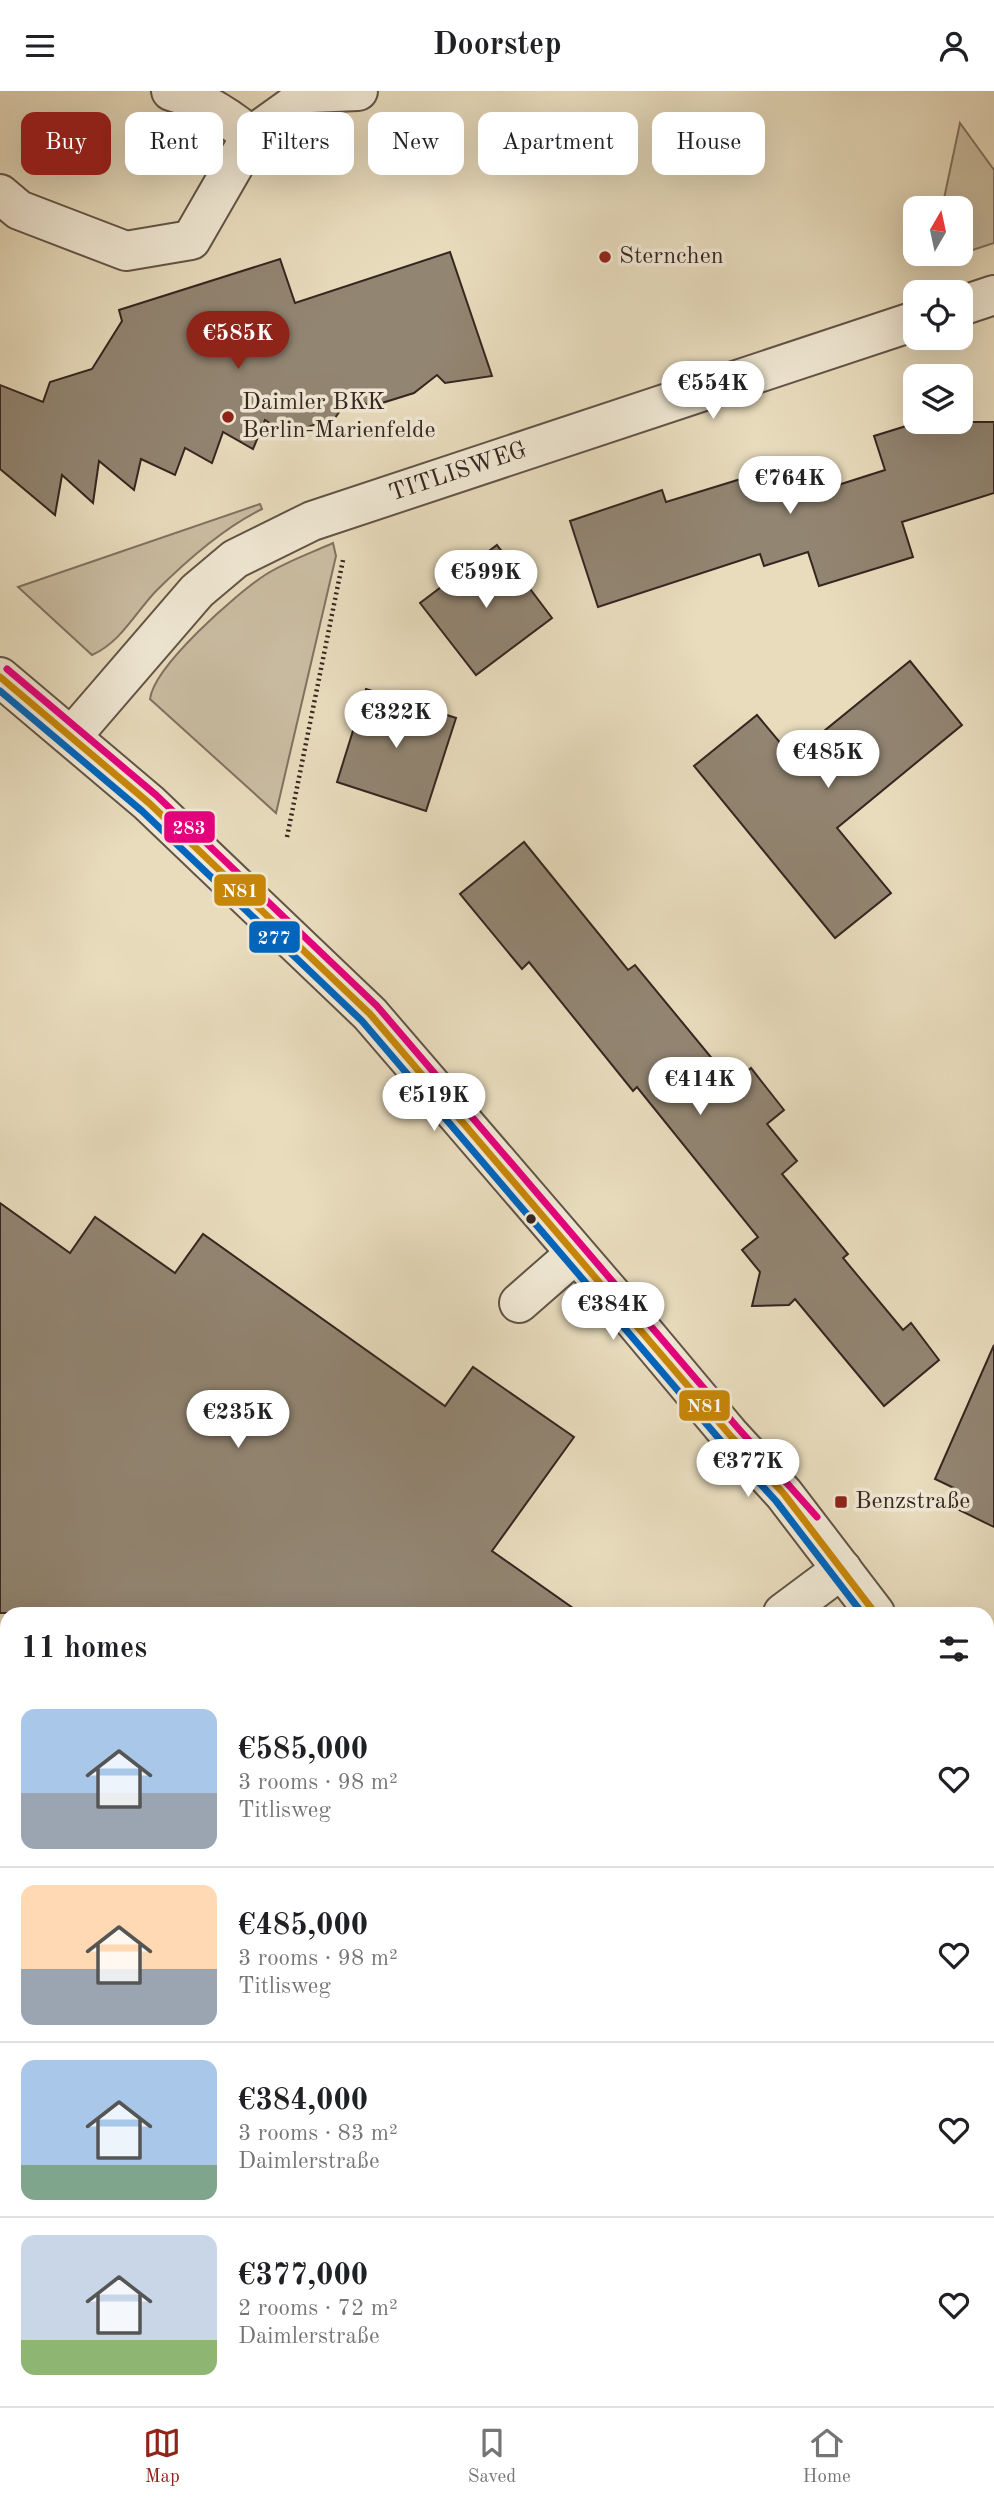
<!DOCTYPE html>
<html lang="en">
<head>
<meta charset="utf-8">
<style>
  body { margin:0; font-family:"Old Standard TT",serif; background:#f6f6f6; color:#202124; height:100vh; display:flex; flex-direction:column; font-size:26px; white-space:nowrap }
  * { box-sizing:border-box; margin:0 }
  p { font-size:23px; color:#757577 }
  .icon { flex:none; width:38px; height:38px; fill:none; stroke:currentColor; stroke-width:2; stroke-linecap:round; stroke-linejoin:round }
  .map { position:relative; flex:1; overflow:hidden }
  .details { position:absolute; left:0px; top:1516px; width:994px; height:800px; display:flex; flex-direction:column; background:#fff; border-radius:21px 21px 0 0; box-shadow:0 7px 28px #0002 }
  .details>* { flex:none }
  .guide { position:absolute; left:21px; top:21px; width:952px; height:63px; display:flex; gap:14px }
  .needle { width:46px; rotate:9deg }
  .tools { position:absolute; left:903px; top:105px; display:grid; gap:14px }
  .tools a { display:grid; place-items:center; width:70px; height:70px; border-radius:14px; background:#fff; box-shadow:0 7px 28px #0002; font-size:35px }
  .price { position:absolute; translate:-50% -60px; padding:0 16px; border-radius:24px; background:#fff; color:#222; font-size:23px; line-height:46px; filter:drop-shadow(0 2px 4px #0008) }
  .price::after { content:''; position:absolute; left:50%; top:42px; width:21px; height:16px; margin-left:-10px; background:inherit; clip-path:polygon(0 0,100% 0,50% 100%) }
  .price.active { background:#8f2418; color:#fff }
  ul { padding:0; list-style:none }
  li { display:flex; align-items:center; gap:21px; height:175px; padding:0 21px }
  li+li { border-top:2px solid #e0e0e0 }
  li span { display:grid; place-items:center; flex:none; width:196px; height:140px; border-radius:14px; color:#555 }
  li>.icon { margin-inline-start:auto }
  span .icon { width:84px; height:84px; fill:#fffc; stroke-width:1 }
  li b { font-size:30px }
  h2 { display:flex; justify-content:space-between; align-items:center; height:84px; padding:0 21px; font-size:30px }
  .pill { padding:0 24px; border-radius:14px; background:#fff; box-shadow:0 7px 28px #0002; font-size:24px; line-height:63px }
  .pill.active { background:#8f2418; color:#fff }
  header { display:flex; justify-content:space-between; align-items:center; height:91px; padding:0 21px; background:#fff; font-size:32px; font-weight:700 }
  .menu { display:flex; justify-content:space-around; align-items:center; height:98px; border-top:2px solid #e0e0e0; background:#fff; font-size:19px; color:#757577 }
  .menu a { display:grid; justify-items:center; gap:4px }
  .menu .active { color:#8f2418 }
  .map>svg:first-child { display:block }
</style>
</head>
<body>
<header><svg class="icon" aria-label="menu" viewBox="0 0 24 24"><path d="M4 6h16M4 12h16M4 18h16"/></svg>Doorstep<svg class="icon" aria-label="person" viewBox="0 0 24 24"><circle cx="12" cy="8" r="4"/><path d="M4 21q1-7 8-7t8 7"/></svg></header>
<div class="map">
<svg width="994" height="2315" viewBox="0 0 994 2315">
  <rect width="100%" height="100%" fill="#e8dcbd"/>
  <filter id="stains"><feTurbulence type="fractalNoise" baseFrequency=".00286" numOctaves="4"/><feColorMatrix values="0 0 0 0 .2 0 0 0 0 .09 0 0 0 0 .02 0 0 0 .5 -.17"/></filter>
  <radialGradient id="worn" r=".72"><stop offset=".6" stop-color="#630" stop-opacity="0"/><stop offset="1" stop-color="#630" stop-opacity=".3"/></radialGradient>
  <g fill="#cabda2" stroke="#807261" stroke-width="2">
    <polygon points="960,32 994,79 994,152 930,173 932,163 961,163 961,117 942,117"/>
    <path d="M260 413 262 418C223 437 187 469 156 500 135 522 121 551 92 564L18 496Z"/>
    <path d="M333 452 336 465 276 722 150 608C154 575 236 503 265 484 285 471 311 462 333 452Z"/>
  </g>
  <g fill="#928572" stroke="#352620" stroke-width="2">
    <polygon points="450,161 492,285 445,292 437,284 414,302 369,316 353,301 335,327 287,343 265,329 253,358 223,341 212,372 185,357 175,384 141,368 134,399 99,370 93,412 62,384 55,424 0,378 0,294 43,311 50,291 92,278 122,230 119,219 280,168 295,212"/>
    <polygon points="919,331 994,331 994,402 902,431 913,466 819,495 808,461 764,475 760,463 598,516 570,430 662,399 666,411 780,376 791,409 885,379 874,345"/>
    <polygon points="497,454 552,527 476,584 420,512"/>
    <polygon points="910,570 962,634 837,737 891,802 835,847 694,675 757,624 792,666"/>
    <polygon points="366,598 456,627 426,720 337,691"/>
    <polygon points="524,751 628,879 635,874 733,993 751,977 784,1019 767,1033 797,1070 782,1083 848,1163 843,1167 903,1239 911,1232 939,1269 884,1315 795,1208 789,1214 752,1215 760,1181 742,1159 758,1146 637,996 633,1000 529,871 522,878 460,803"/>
    <polygon points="0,1112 70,1162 95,1126 175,1182 203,1143 445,1315 473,1276 574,1346 492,1460 580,1522 0,1522"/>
    <polygon points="994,1254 994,1436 947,1413 954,1397 935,1388"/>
  </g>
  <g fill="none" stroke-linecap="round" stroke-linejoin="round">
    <g stroke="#625447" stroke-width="42">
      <g id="minor">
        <path d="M171 0C202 9 227 25 251 45"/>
        <polyline points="0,103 19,119 126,160 191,149 251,45 311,2 358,0"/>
        <polyline points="961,215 994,204"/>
        <polyline points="0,586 149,712 370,923 631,1226 729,1343 784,1403 875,1522"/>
        <path id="s1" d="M72 645 197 500 235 468 312 430 915 230"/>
        <polyline points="519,1212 575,1163"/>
        <polyline points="783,1522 842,1478"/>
        <polyline points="987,1618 994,1616"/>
        <polyline points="987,1671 994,1680"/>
        <polyline points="409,2315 413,2308"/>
      </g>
    </g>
    <polyline stroke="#352620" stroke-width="4.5" stroke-dasharray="2 3.5" stroke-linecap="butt" points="287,746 343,469"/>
    <use href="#minor" stroke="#f0e8d4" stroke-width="38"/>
    <g stroke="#f0e8d4" stroke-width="12">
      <polyline id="bus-1" points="0,586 149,712 370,923 729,1343 784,1403 875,1522"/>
    </g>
    <g stroke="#f0e8d4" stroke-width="12">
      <polyline id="bus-2" points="0,600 142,720 362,930 721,1350 776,1410 862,1522"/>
    </g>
    <g stroke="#f0e8d4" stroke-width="12">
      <polyline id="bus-3" points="7,578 156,704 377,915 737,1336 817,1426"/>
    </g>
    <use href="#bus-1" stroke="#c68608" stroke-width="7"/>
    <use href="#bus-2" stroke="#0065bd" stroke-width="7"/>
    <use href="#bus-3" stroke="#e5007d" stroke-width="7"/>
  </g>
  <g fill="#8f2418" stroke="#f0e8d4" stroke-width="2.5">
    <circle cx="605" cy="166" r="7"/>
    <circle cx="228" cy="326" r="7"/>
    <rect x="834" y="1404" width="14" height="14" rx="3.5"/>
  </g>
  <circle fill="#352620" stroke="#f0e8d4" stroke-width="2.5" cx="531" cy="1128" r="6"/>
  <g text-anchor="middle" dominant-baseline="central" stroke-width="7" stroke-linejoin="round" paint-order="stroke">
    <g font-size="24" fill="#352620" stroke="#f0e8d4" text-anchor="start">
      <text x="619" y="166">Sternchen</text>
      <text x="242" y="312">Daimler BKK<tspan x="242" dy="28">Berlin-Marienfelde</tspan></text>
      <text x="855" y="1411">Benzstraße</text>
    </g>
    <g font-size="24" fill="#352620" stroke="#f0e8d4">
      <text stroke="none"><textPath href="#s1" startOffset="481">TITLISWEG</textPath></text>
    </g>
  </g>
  <g stroke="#f0e8d4" stroke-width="2.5">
    <rect x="163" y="719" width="53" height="34" rx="7" fill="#e5007d"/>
    <rect x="213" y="782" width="54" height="34" rx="7" fill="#c68608"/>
    <rect x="248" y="829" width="53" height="34" rx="7" fill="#0065bd"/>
    <rect x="678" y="1298" width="53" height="33" rx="7" fill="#c68608"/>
  </g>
  <g font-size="19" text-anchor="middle" font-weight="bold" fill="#fff">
    <text x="189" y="743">283</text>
    <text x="240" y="806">N81</text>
    <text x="274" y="853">277</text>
    <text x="705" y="1321">N81</text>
  </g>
  <rect width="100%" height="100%" filter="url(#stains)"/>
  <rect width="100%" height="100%" fill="url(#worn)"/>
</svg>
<div class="tools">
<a><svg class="needle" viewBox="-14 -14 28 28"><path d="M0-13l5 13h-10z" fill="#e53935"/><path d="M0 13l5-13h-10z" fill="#757577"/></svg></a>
<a><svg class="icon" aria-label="locate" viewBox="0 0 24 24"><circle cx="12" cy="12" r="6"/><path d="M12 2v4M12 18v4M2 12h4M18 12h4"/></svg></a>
<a><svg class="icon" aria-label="layers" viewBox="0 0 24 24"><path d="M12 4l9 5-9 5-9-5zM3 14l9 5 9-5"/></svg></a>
</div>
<b class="price active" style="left:238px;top:280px">€585K</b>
<b class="price" style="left:713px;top:330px">€554K</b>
<b class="price" style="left:790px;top:425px">€764K</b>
<b class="price" style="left:486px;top:519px">€599K</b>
<b class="price" style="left:396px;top:659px">€322K</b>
<b class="price" style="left:828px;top:699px">€485K</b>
<b class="price" style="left:700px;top:1026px">€414K</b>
<b class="price" style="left:434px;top:1042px">€519K</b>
<b class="price" style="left:613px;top:1251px">€384K</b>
<b class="price" style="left:238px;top:1359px">€235K</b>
<b class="price" style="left:748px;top:1408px">€377K</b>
<div class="guide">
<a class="pill active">Buy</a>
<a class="pill">Rent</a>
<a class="pill">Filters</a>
<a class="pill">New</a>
<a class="pill">Apartment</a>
<a class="pill">House</a>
</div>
<section class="details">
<h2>11 homes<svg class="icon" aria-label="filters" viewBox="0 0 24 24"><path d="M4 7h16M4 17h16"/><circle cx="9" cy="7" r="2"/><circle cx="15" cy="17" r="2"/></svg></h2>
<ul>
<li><span style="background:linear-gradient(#a9c7e8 60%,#9aa5b1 0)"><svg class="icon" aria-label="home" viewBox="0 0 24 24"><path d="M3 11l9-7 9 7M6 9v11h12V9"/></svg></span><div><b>€585,000</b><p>3 rooms · 98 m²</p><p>Titlisweg</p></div><svg class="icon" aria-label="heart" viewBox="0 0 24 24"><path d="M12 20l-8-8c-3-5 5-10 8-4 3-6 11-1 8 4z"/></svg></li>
<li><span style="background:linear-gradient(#ffd9b3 60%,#9aa5b1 0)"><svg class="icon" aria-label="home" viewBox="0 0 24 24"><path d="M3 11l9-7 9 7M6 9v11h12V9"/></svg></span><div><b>€485,000</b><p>3 rooms · 98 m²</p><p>Titlisweg</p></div><svg class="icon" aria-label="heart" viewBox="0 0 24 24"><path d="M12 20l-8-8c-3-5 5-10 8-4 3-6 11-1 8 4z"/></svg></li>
<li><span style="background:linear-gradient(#a9c7e8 75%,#7fa58c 0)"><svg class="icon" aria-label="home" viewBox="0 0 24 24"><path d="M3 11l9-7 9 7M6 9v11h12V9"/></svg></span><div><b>€384,000</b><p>3 rooms · 83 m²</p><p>Daimlerstraße</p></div><svg class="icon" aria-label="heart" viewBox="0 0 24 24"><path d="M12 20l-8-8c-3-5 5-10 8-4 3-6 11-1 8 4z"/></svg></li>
<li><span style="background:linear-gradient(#c9d6e8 75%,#8fb573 0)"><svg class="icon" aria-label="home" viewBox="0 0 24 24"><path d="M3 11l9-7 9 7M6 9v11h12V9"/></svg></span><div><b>€377,000</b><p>2 rooms · 72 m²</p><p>Daimlerstraße</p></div><svg class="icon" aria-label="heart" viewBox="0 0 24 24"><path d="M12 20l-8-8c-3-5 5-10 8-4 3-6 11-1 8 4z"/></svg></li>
</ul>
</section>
</div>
<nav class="menu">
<a class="active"><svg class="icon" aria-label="map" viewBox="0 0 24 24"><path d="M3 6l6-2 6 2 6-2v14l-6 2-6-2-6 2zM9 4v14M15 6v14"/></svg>Map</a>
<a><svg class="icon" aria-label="saved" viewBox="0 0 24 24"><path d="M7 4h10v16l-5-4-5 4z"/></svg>Saved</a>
<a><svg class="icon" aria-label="home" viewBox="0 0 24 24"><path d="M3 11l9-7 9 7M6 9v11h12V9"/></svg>Home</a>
</nav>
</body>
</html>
